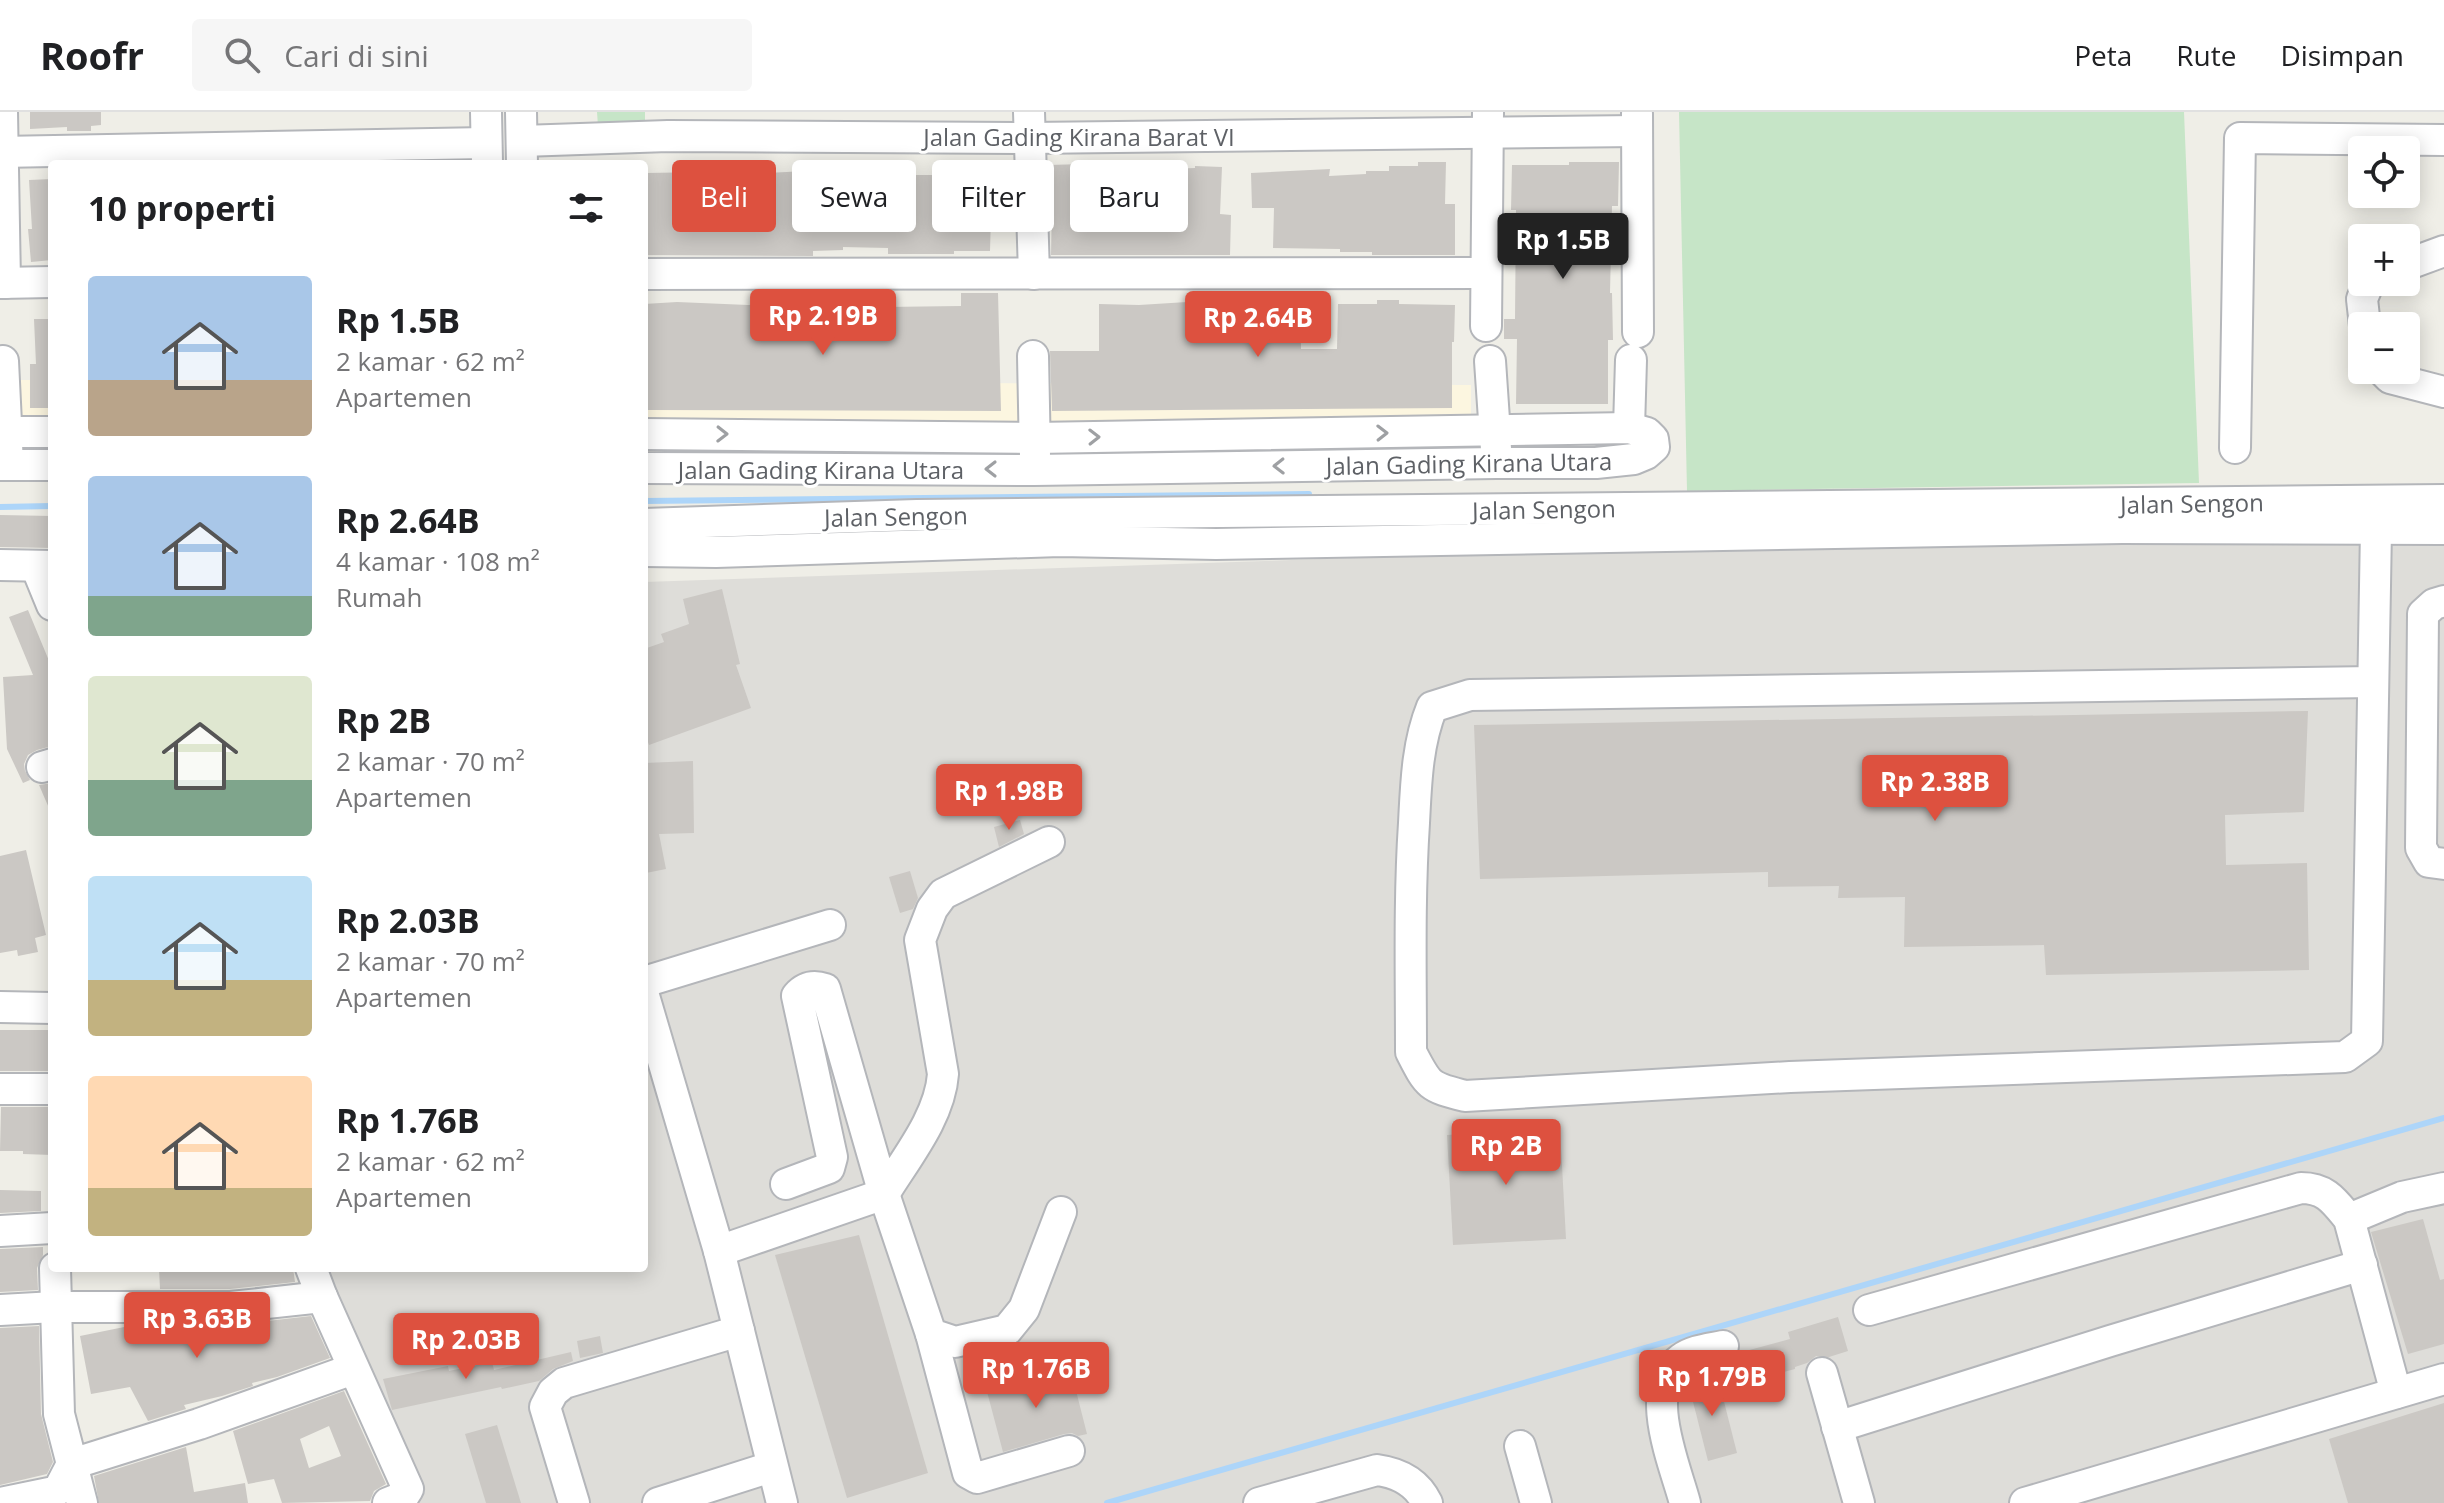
<!DOCTYPE html>
<html lang="id">
<head>
<meta charset="utf-8">
<style>
  body { margin:0; font-family:"Open Sans",sans-serif; background:#f6f6f6; color:#202124; height:100vh; display:flex; flex-direction:column; font-size:30px; white-space:nowrap }
  * { box-sizing:border-box; margin:0 }
  p { font-size:26px; color:#757577 }
  .icon { flex:none; width:44px; height:44px; fill:none; stroke:currentColor; stroke-width:2; stroke-linecap:round; stroke-linejoin:round }
  .map { position:relative; flex:1; overflow:hidden }
  .details { position:absolute; left:48px; top:48px; width:600px; height:1112px; display:flex; flex-direction:column; background:#fff; border-radius:8px; box-shadow:0 4px 20px #0003 }
  .details>* { flex:none }
  .guide { position:absolute; left:672px; top:48px; width:760px; height:72px; display:flex; gap:16px }
  .fabs { position:absolute; left:2348px; top:24px; display:grid; gap:16px }
  .fabs a { display:grid; place-items:center; width:72px; height:72px; border-radius:8px; background:#fff; box-shadow:0 4px 20px #0003; font-size:40px }
  .price { position:absolute; translate:-50% -68px; padding:0 18px; border-radius:8px; background:#dd513f; color:#fff; font-size:26px; line-height:52px; filter:drop-shadow(0 2px 4px #0008) }
  .price::after { content:''; position:absolute; left:50%; top:48px; width:24px; height:18px; margin-left:-12px; background:inherit; clip-path:polygon(0 0,100% 0,50% 100%) }
  .price.on { background:#222; color:#fff }
  ul { padding:0; list-style:none }
  li { display:flex; align-items:center; gap:24px; height:200px; padding:0 40px }
  li span { display:grid; place-items:center; flex:none; width:224px; height:160px; border-radius:8px; color:#555 }
  li>.icon { margin-inline-start:auto }
  span .icon { width:96px; height:96px; fill:#fffc; stroke-width:1 }
  li b { font-size:34px }
  h2 { display:flex; justify-content:space-between; align-items:center; height:96px; padding:0 40px; font-size:34px }
  .chip { padding:0 28px; border-radius:8px; background:#fff; box-shadow:0 4px 20px #0003; font-size:28px; line-height:72px }
  .chip.on { background:#dd513f; color:#fff }
  header { display:flex; align-items:center; gap:48px; box-sizing:border-box; height:112px; padding:0 40px; background:#fff; border-bottom:2px solid #e0e0e0 }
  header strong { font-size:38px }
  nav { display:flex; gap:44px; margin-inline-start:auto; font-size:28px }
  .search { width:560px; height:72px; background:#f6f6f6; display:flex; align-items:center; gap:20px; box-sizing:border-box; padding:0 28px; border-radius:8px; color:#757577; font-size:30px }
  .map>svg:first-child { display:block }
</style>
</head>
<body>
<header>
<strong>Roofr</strong>
<div class="search"><svg class="icon" aria-label="search" viewBox="0 0 24 24"><circle cx="10" cy="10" r="6"/><path d="M15 15l6 6"/></svg>Cari di sini</div>
<nav><a>Peta</a><a>Rute</a><a>Disimpan</a></nav>
</header>
<div class="map">
<svg width="2444" height="1391" viewBox="0 0 2444 1391">
  <rect width="100%" height="100%" fill="#efeee7"/>
  <g fill="#fcf6e0">
    <polygon points="0,268 52,268 52,346 0,347"/>
    <polygon points="644,270 1471,273 1471,336 644,342"/>
  </g>
  <polygon fill="#deddd9" points="2444,409 2444,1391 397,1391 317,1156 644,1156 644,470"/>
  <g fill="#c6e5c7">
    <polygon points="597,0 645,0 645,13 598,14"/>
    <polygon points="1679,0 2184,0 2199,371 1687,379"/>
  </g>
  <g fill="none" stroke-linecap="round" stroke-linejoin="round">
    <g stroke="#add5f9" stroke-width="6">
      <polyline points="644,389 1309,382"/>
      <polyline points="0,395 52,394"/>
      <polyline points="1107,1391 2444,1006"/>
    </g>
  </g>
  <g fill="#cbc8c4" fill-rule="evenodd">
    <polygon points="30,0 101,0 101,13 91,14 91,19 67,19 67,15 30,17"/>
    <polygon points="1418,50 1446,50 1445,92 1455,92 1455,143 1372,143 1372,140 1340,140 1340,137 1273,136 1274,96 1252,96 1251,61 1330,57 1329,64 1366,62 1366,59 1389,59 1389,54 1418,54"/>
    <polygon points="1569,50 1619,50 1618,94 1612,94 1610,181 1612,181 1613,228 1608,228 1608,292 1516,292 1517,227 1504,227 1504,207 1515,207 1516,98 1511,98 1512,53 1569,53"/>
    <polygon points="1083,52 1083,58 1108,57 1109,60 1166,59 1166,57 1195,56 1195,54 1222,55 1220,102 1231,103 1230,143 1051,143 1052,93 1050,93 1049,53"/>
    <polygon points="825,58 898,60 898,63 956,63 955,104 991,104 990,139 954,139 954,142 888,142 888,136 843,135 843,138 813,139 813,144 644,143 644,61 708,60 708,64"/>
    <polygon points="52,67 52,148 31,150 28,117 32,117 29,68"/>
    <polygon points="961,181 998,181 1001,299 644,298 644,192 677,190 748,193 791,191 791,189 857,197 858,191 885,195 961,194"/>
    <polygon points="1235,187 1236,190 1268,188 1268,190 1300,190 1301,237 1337,237 1338,192 1377,192 1377,188 1399,188 1399,192 1455,193 1454,230 1452,230 1452,296 1052,299 1050,239 1099,239 1099,192 1139,193"/>
    <polygon points="34,207 52,207 52,296 30,296 30,252 36,252"/>
    <polygon points="0,403 52,404 52,436 0,435"/>
    <polygon points="722,477 740,552 736,553 751,596 649,633 644,619 644,537 664,530 661,522 689,512 683,487"/>
    <polygon points="28,498 52,556 52,634 37,638 28,643 24,652 25,659 30,668 23,671 7,637 3,565 33,563 9,505"/>
    <polygon points="2308,599 2304,700 2225,703 2226,753 2307,751 2309,858 2046,863 2044,833 1904,835 1905,785 1838,786 1839,774 1768,775 1768,760 1480,767 1474,613"/>
    <polygon points="693,649 694,721 659,722 666,757 646,761 644,651"/>
    <polygon points="52,671 52,703 39,673"/>
    <polygon points="1020,708 1024,722 999,735 994,715"/>
    <polygon points="26,738 46,823 35,826 38,840 18,844 17,838 0,841 0,744"/>
    <polygon points="910,759 918,786 913,797 900,801 889,765"/>
    <rect x="0" y="918" width="52" height="41"/>
    <polygon points="1,995 52,995 52,1043 23,1042 23,1039 0,1039"/>
    <polygon points="1560,1017 1566,1127 1453,1133 1447,1023"/>
    <polygon points="0,1078 41,1079 41,1099 0,1101"/>
    <polygon points="2423,1107 2440,1168 2444,1167 2444,1232 2408,1242 2371,1120"/>
    <polygon points="859,1123 928,1361 847,1386 775,1143"/>
    <polygon points="43,1135 43,1143 37,1156 38,1178 0,1180 0,1137"/>
    <polygon points="184,1156 293,1156 295,1170 230,1177 160,1177 159,1157"/>
    <polygon points="311,1204 330,1246 277,1265 252,1271 253,1274 222,1284 184,1293 186,1297 148,1309 130,1275 91,1282 80,1224 134,1213 231,1213"/>
    <polygon points="1838,1205 1848,1239 1829,1245 1816,1244 1807,1251 1795,1255 1795,1257 1749,1269 1742,1240 1790,1227 1788,1220"/>
    <polygon points="39,1214 41,1302 53,1350 47,1362 0,1373 0,1216"/>
    <polygon points="600,1224 603,1241 580,1246 577,1229"/>
    <polygon points="571,1240 573,1249 553,1257 539,1269 502,1277 501,1275 392,1298 383,1267 448,1254 449,1259 492,1250 494,1258"/>
    <polygon points="1070,1255 1087,1322 1078,1324 1072,1321 1064,1322 1003,1340 986,1276 1006,1270 1008,1274 1052,1264 1051,1260"/>
    <polygon points="1717,1262 1737,1341 1708,1349 1688,1270"/>
    <path d="M344 1279 386 1372 374 1379 370 1389 282 1391 274 1367 248 1372 233 1319ZM329 1314 341 1344 309 1356 300 1327Z"/>
    <polygon points="2444,1291 2444,1391 2348,1391 2329,1327"/>
    <polygon points="497,1313 521,1391 486,1391 465,1322"/>
    <polygon points="186,1335 194,1380 245,1371 248,1391 99,1391 94,1364"/>
  </g>
  <g fill="none" stroke-linecap="round" stroke-linejoin="round">
    <g stroke="#b4b6ba" stroke-width="34">
      <g id="minor">
        <polyline points="2,0 5,171"/>
        <polyline points="486,0 487,50"/>
        <polyline points="521,0 522,52"/>
        <polyline points="1029,0 1034,162"/>
        <polyline points="1637,2 1638,220"/>
        <polyline points="522,29 668,24 1029,26 1637,19"/>
        <polyline points="0,40 486,31"/>
        <polyline points="2406,153 2444,139"/>
        <polyline points="644,162 1486,161"/>
        <polyline points="0,171 52,170"/>
        <polyline points="1486,214 1488,0"/>
        <polyline points="2365,214 2362,187 2369,170"/>
        <polyline points="1033,244 1035,344"/>
        <polyline points="3,249 8,353"/>
        <polyline points="1490,249 1496,337"/>
        <polyline points="2382,258 2390,266 2444,280"/>
        <polyline points="1629,316 1631,248"/>
        <polyline points="0,320 52,320"/>
        <polyline points="644,322 1035,326 1629,316 1647,321 1653,327 1654,335 1646,342 1634,347 1596,351 1496,351 1034,358 644,356"/>
        <polyline points="2235,336 2240,26 2444,28"/>
        <polyline points="0,353 52,353"/>
        <polyline points="644,412 917,403 2444,388"/>
        <polyline points="644,439 716,440 1060,429 1216,432 2122,416 2444,417"/>
        <polyline points="0,453 52,454"/>
        <polyline points="36,454 52,493"/>
        <polyline points="2444,489 2434,492 2423,502 2421,736 2429,750 2444,752"/>
        <path d="M2373 570 1470 583 1432 595C1417 632 1416 672 1414 711 1409 787 1411 863 1411 940 1428 973 1428 975 1465 984L1790 965 2345 945 2367 929 2376 417"/>
        <polyline points="42,655 52,652"/>
        <polyline points="644,870 830,813"/>
        <polyline points="644,884 719,1139 782,1391"/>
        <polyline points="0,895 52,896"/>
        <polyline points="0,977 52,977"/>
        <path d="M786 1072 829 1056 832 1045 797 884C805 875 813 873 825 877L884 1082C906 1046 940 1005 943 962L920 828 932 797 943 782 1049 730"/>
        <polyline points="2349,1107 2402,1085 2444,1076"/>
        <polyline points="0,1119 52,1116"/>
        <polyline points="719,1139 884,1082 931,1222 955,1230 1007,1218 1024,1197 1061,1100"/>
        <polyline points="55,1156 59,1302 82,1391"/>
        <polyline points="311,1156 322,1185 408,1377 403,1385 388,1391"/>
        <polyline points="0,1198 55,1195 231,1195 322,1185"/>
        <path d="M1869 1198 2301 1076C2326 1076 2334 1089 2349 1107L2396 1281"/>
        <polyline points="931,1222 968,1361 977,1366 1069,1339"/>
        <polyline points="1822,1261 1859,1391"/>
        <polyline points="1837,1315 2110,1229 2362,1153"/>
        <polyline points="1520,1334 1536,1391"/>
        <polyline points="0,1391 54,1380 59,1377 72,1352 199,1312 353,1257"/>
        <polyline points="574,1391 545,1295 553,1280 564,1271 739,1219"/>
        <polyline points="658,1391 771,1355"/>
        <path d="M1259 1391 1377 1358C1399 1361 1417 1370 1427 1391"/>
        <path d="M1685 1391C1675 1353 1641 1276 1681 1247 1693 1238 1709 1237 1723 1234"/>
        <polyline points="2025,1391 2444,1267"/>
      </g>
    </g>
    <use href="#minor" stroke="#fff" stroke-width="30"/>
  </g>
  <defs><path id="oneway-chevron" d="M-2-3.5L2.5 0L-2 3.5" fill="none" stroke-width="1.6" stroke-linecap="round" stroke-linejoin="round" transform="scale(2)"/></defs>
  <g stroke="#9ea0a3">
    <use href="#oneway-chevron" transform="translate(1382 321) rotate(-1)"/>
    <use href="#oneway-chevron" transform="translate(722 322) rotate(1)"/>
    <use href="#oneway-chevron" transform="translate(1094 325) rotate(-1)"/>
    <use href="#oneway-chevron" transform="translate(1279 354) rotate(179)"/>
    <use href="#oneway-chevron" transform="translate(991 357) rotate(-180)"/>
  </g>
  <g text-anchor="middle" dominant-baseline="central" stroke-width="6" stroke-linejoin="round" paint-order="stroke">
    <g font-size="24" fill="#5e6166" stroke="#fff">
      <text x="1079" y="24">Jalan Gading Kirana Barat VI</text>
      <text transform="translate(1469 351) rotate(-1)">Jalan Gading Kirana Utara</text>
      <text x="821" y="357">Jalan Gading Kirana Utara</text>
      <text transform="translate(2192 391) rotate(-1)">Jalan Sengon</text>
      <text transform="translate(1544 397) rotate(-1)">Jalan Sengon</text>
      <text transform="translate(896 404) rotate(-1)">Jalan Sengon</text>
    </g>
  </g>
</svg>
<div class="fabs">
<a><svg class="icon" aria-label="locate" viewBox="0 0 24 24"><circle cx="12" cy="12" r="6"/><path d="M12 2v4M12 18v4M2 12h4M18 12h4"/></svg></a>
<a>+</a>
<a>−</a>
</div>
<b class="price on" style="left:1563px;top:169px">Rp 1.5B</b>
<b class="price" style="left:823px;top:245px">Rp 2.19B</b>
<b class="price" style="left:1258px;top:247px">Rp 2.64B</b>
<b class="price" style="left:1935px;top:711px">Rp 2.38B</b>
<b class="price" style="left:1009px;top:720px">Rp 1.98B</b>
<b class="price" style="left:1506px;top:1075px">Rp 2B</b>
<b class="price" style="left:197px;top:1248px">Rp 3.63B</b>
<b class="price" style="left:466px;top:1269px">Rp 2.03B</b>
<b class="price" style="left:1036px;top:1298px">Rp 1.76B</b>
<b class="price" style="left:1712px;top:1306px">Rp 1.79B</b>
<div class="guide">
<a class="chip on">Beli</a>
<a class="chip">Sewa</a>
<a class="chip">Filter</a>
<a class="chip">Baru</a>
</div>
<section class="details">
<h2>10 properti<svg class="icon" aria-label="filters" viewBox="0 0 24 24"><path d="M4 7h16M4 17h16"/><circle cx="9" cy="7" r="2"/><circle cx="15" cy="17" r="2"/></svg></h2>
<ul>
<li><span style="background:linear-gradient(#a9c7e8 65%,#b9a48a 0)"><svg class="icon" aria-label="home" viewBox="0 0 24 24"><path d="M3 11l9-7 9 7M6 9v11h12V9"/></svg></span><div><b>Rp 1.5B</b><p>2 kamar · 62 m²</p><p>Apartemen</p></div></li>
<li><span style="background:linear-gradient(#a9c7e8 75%,#7fa58c 0)"><svg class="icon" aria-label="home" viewBox="0 0 24 24"><path d="M3 11l9-7 9 7M6 9v11h12V9"/></svg></span><div><b>Rp 2.64B</b><p>4 kamar · 108 m²</p><p>Rumah</p></div></li>
<li><span style="background:linear-gradient(#dfe7d0 65%,#7fa58c 0)"><svg class="icon" aria-label="home" viewBox="0 0 24 24"><path d="M3 11l9-7 9 7M6 9v11h12V9"/></svg></span><div><b>Rp 2B</b><p>2 kamar · 70 m²</p><p>Apartemen</p></div></li>
<li><span style="background:linear-gradient(#bfe0f5 65%,#c2b280 0)"><svg class="icon" aria-label="home" viewBox="0 0 24 24"><path d="M3 11l9-7 9 7M6 9v11h12V9"/></svg></span><div><b>Rp 2.03B</b><p>2 kamar · 70 m²</p><p>Apartemen</p></div></li>
<li><span style="background:linear-gradient(#ffd9b3 70%,#c2b280 0)"><svg class="icon" aria-label="home" viewBox="0 0 24 24"><path d="M3 11l9-7 9 7M6 9v11h12V9"/></svg></span><div><b>Rp 1.76B</b><p>2 kamar · 62 m²</p><p>Apartemen</p></div></li>
</ul>
</section>
</div>
</body>
</html>
